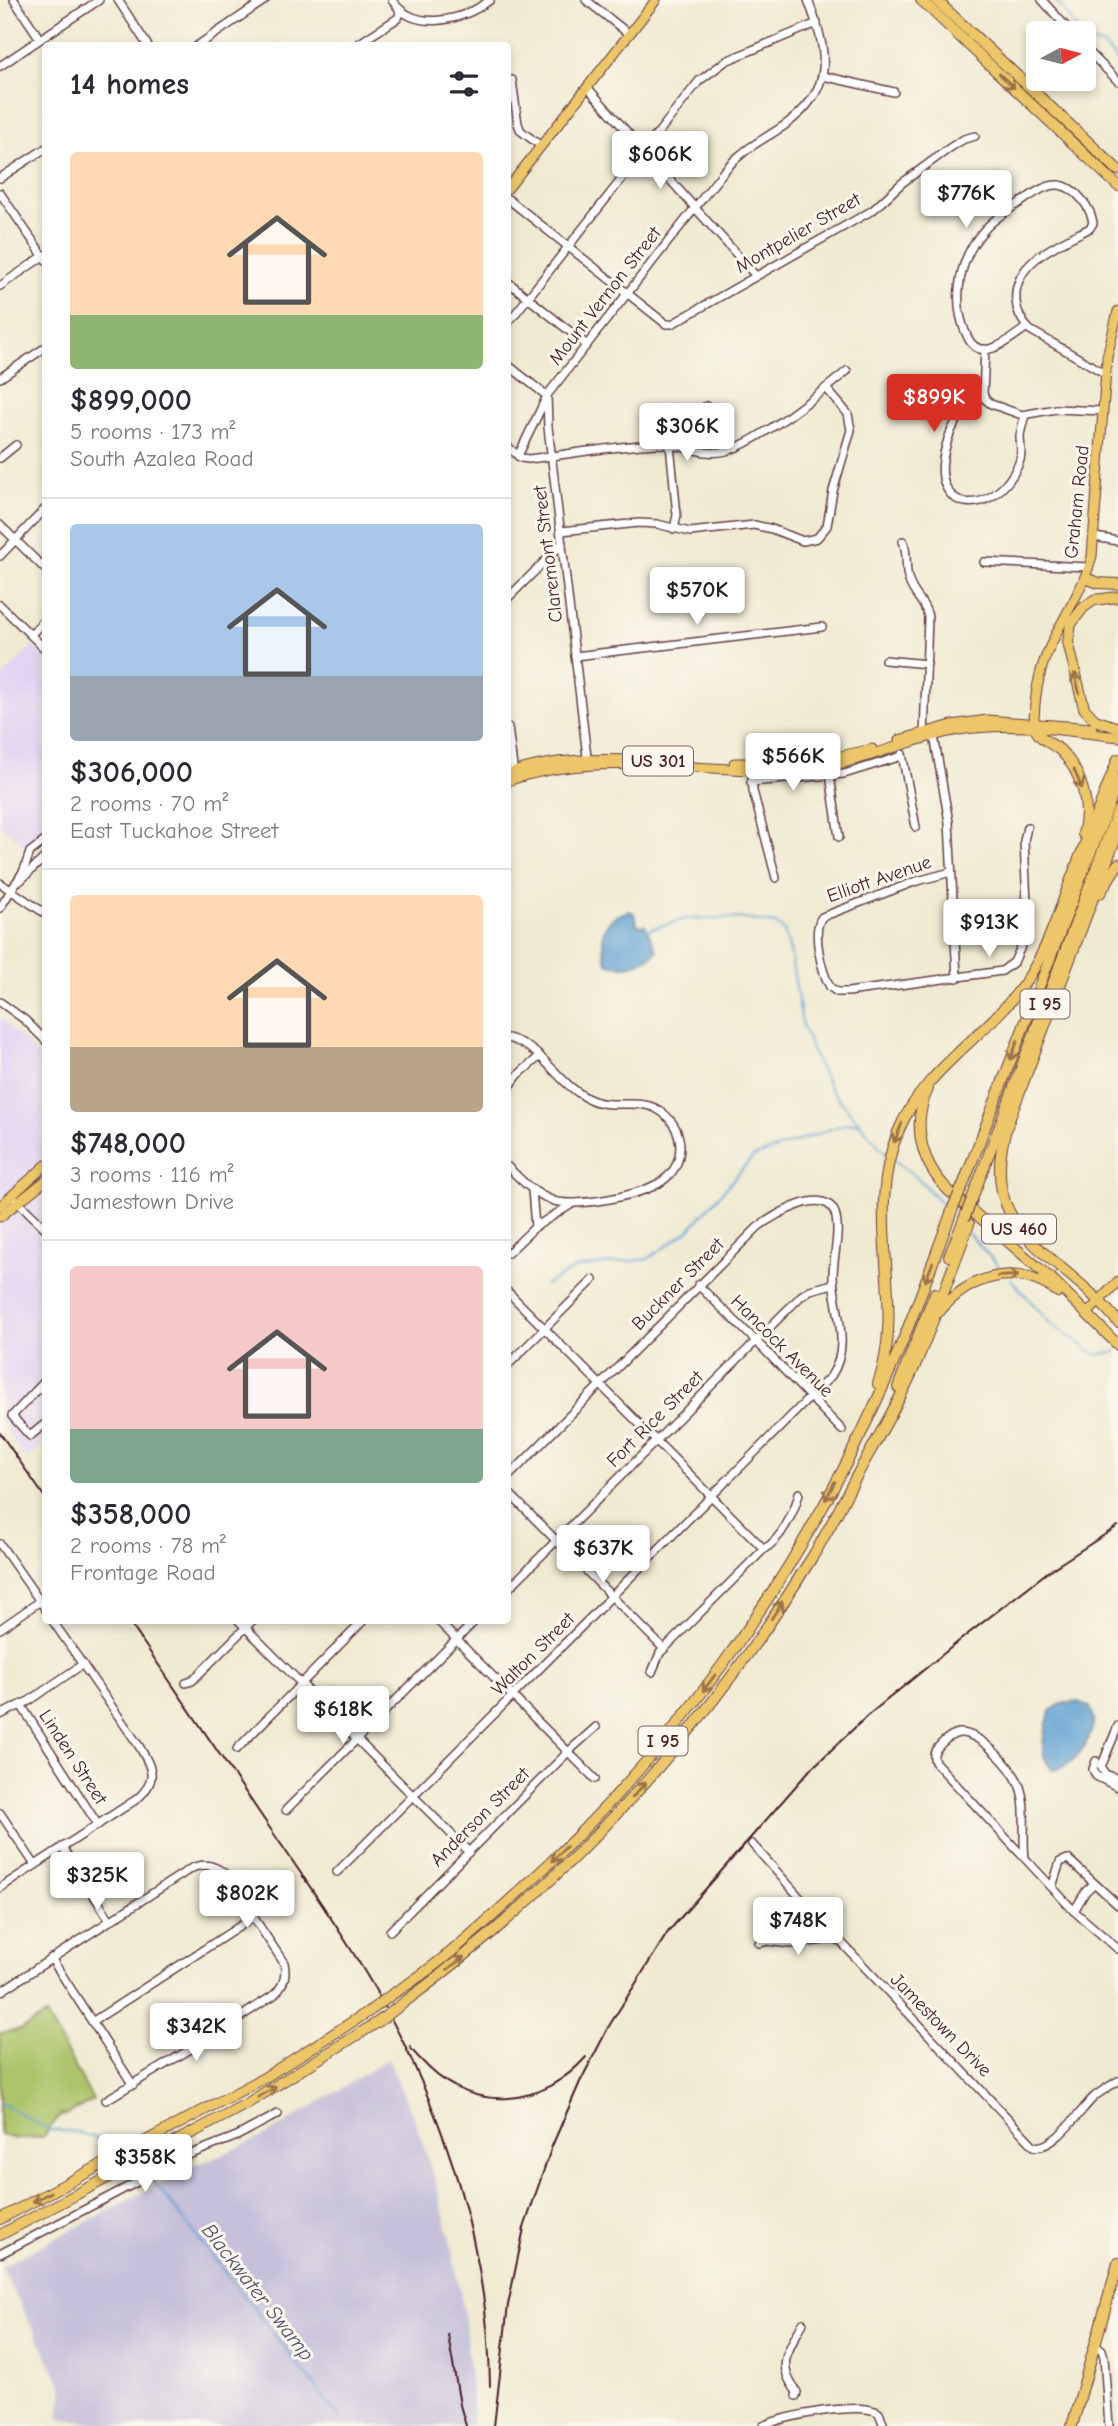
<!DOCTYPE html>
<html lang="en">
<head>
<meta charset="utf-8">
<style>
  body { margin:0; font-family:"Comic Neue",sans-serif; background:#f2f2f3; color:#2b2b33; height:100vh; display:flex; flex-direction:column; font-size:26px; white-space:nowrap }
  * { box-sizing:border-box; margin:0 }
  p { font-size:23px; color:#7c7c81 }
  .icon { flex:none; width:38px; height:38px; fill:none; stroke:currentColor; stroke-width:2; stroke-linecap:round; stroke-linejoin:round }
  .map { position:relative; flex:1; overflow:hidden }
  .drawer { position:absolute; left:42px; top:42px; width:469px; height:1582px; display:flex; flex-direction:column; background:#fff; border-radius:7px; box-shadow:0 4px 10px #0003 }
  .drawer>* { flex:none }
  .needle { width:46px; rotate:83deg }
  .fabs { position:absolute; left:1026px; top:21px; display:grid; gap:14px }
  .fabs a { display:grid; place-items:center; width:70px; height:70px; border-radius:7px; background:#fff; box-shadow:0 4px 10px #0003; font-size:35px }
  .price { position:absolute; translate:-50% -60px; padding:0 16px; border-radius:7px; background:#fff; color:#222; font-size:23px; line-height:46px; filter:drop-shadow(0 2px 4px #0008) }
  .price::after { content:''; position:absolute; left:50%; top:42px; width:21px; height:16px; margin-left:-10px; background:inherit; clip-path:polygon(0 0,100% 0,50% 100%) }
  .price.current { background:#d93025; color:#fff }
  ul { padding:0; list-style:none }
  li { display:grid; align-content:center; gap:14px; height:371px; padding:0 28px }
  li+li { border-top:2px solid #e1e1e2 }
  li span { display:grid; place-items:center; height:217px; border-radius:7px; color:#555 }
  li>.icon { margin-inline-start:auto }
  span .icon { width:126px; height:126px; fill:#fffc; stroke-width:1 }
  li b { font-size:30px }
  h2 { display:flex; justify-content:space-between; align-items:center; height:84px; padding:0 28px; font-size:30px }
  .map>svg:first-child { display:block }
</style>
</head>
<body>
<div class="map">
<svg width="1118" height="2426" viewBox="0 0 1118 2426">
  <rect width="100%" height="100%" fill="#fbf7ec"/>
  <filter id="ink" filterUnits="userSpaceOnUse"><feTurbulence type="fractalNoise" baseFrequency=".0143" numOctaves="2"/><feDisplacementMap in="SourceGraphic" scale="14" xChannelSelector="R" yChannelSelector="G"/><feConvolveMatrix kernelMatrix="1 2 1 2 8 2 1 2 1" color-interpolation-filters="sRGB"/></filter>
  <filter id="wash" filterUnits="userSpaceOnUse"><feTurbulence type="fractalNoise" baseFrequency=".00686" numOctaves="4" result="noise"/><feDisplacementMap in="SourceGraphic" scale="28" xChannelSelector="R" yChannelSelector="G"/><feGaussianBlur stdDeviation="1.57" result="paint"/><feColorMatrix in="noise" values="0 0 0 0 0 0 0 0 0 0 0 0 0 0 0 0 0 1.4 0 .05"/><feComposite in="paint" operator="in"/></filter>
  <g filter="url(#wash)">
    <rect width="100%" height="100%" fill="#f0ead2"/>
    <g fill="#e3d3f2">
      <polygon points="33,645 45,657 45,837 27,847 0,825 0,680"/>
      <polygon points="0,1017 45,1062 46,1441 27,1460 0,1420"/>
    </g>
    <polygon fill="#c6c0da" points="388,2059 416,2123 436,2184 451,2244 464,2312 473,2412 471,2426 100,2426 99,2424 59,2418 64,2389 1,2267 185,2170 265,2136"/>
    <polygon fill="#acc46a" stroke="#7b724a" stroke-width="2" points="46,2015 93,2100 66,2115 61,2114 42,2137 17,2139 0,2135 0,2033 22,2029"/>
    <g fill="#5fa0d2" stroke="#54607e" stroke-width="2">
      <path d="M629 911 634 913 638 926 645 925 657 951C644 964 624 970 607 963 600 936 599 920 629 911Z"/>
      <path d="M1078 1702 1090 1707C1092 1712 1094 1718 1093 1724 1090 1742 1073 1768 1053 1770 1035 1753 1046 1733 1050 1711L1061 1704Z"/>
    </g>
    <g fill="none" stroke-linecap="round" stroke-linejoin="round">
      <g stroke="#5fa0d2" stroke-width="2">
        <path d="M1055 0C1065 11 1071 23 1082 33"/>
        <polyline points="1083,34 1094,43 1104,46 1118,62"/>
        <polyline points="647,930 685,919 739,918 776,924 784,931 790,951 802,1023 812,1052 831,1090 886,1154"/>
        <polyline points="893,1159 921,1181 947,1210"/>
        <polyline points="955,1218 958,1221"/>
        <polyline points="969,1234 1003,1271"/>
        <polyline points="1011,1279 1050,1323 1097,1355 1117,1351"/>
        <polyline points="545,1285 576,1268 648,1259 689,1230 753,1157 845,1124 858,1123"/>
        <polyline points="0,2102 49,2130 77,2132 108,2142"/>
        <polyline points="154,2182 341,2419"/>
      </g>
    </g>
  </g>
  <g filter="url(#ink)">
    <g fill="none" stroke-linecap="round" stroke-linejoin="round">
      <g stroke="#633d44" stroke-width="10">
        <g id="minor">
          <polyline points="14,0 40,39"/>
          <polyline points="118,0 148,46"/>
          <path d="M392 0C414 33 462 21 490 0"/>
          <polyline points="586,0 629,34"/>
          <polyline points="1042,0 1072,33"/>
          <polyline points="197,46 265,0"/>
          <polyline points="355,46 398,18 400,14 399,10"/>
          <polyline points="1083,46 1118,81"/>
          <polyline points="0,66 99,0"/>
          <polyline points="823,76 894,92"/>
          <polyline points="512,80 518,124 521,131 541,146"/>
          <polyline points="587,87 756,276"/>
          <polyline points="0,178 46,148"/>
          <polyline points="0,193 46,260"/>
          <polyline points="508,199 666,324 672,324 873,210 902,183 951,147 964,139 975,136"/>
          <polyline points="508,282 587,345"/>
          <polyline points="0,286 45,255"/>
          <polyline points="508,323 699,81 726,61 817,23"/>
          <path d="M1027 327C1011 338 982 365 968 338 950 302 959 256 986 228 996 217 1009 210 1021 202 1032 195 1045 184 1059 185 1076 187 1091 208 1093 223L1090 228C1061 243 1012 261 1016 301 1017 313 1022 322 1030 330L1106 374"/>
          <polyline points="985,349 983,394 986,400 991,404 1022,415 1056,409 1103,411"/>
          <polyline points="508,365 547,396 548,427 588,765"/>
          <polyline points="0,378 46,347"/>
          <path d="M984 396C963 408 952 423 946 446 926 515 994 521 1019 463 1023 454 1020 445 1020 436 1021 429 1023 422 1025 415"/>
          <polyline points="661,444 706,406"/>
          <polyline points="670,445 677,515 674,529"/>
          <path d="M508 447 521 458 529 459C571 454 614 446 657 444 680 443 702 457 726 451 757 443 821 393 847 371"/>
          <path d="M518 456 548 394 724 171C745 147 760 142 785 125 836 89 828 52 808 0"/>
          <polyline points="0,458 16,445"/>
          <polyline points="0,525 46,570"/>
          <polyline points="561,531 639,523 657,524 690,532 754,525 772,529 803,541 817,538 827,526 833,491 851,430 848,414 826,388"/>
          <polyline points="1095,537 1118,541"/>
          <path d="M903 541C909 557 904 568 909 581 913 595 926 603 928 617L924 737"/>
          <polyline points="0,556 46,508"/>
          <polyline points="984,562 1089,567"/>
          <polyline points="508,598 562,544"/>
          <polyline points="0,605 46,650"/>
          <polyline points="31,635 46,618"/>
          <polyline points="575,656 822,627"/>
          <polyline points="885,660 927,664"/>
          <polyline points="508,727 514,775"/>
          <polyline points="933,730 949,822 957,978"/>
          <polyline points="902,754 916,827"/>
          <polyline points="828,761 839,837"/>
          <polyline points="752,770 753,791 776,878"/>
          <polyline points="751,782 844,774 902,756"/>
          <path d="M951 872 914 882 822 917C811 931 822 972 830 987L837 992H848L1002 971 1014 962 1025 938 1028 925 1024 841 1027 827"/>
          <polyline points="20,881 46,856"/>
          <polyline points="0,883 46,914"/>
          <polyline points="0,908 24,870 30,852 46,840"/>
          <polyline points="0,1002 25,1020 46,1041"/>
          <path d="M508 1038C543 1047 556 1082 587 1098 613 1112 641 1095 663 1113 673 1121 679 1132 680 1145 680 1158 676 1170 666 1178 648 1195 577 1208 554 1201 534 1194 522 1181 508 1167"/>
          <polyline points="508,1089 518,1075 540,1056"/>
          <polyline points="532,1190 535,1227"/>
          <polyline points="15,1199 46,1229"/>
          <polyline points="508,1253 535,1227 572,1204"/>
          <polyline points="698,1285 756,1341 842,1430"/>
          <polyline points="508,1292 764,1549"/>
          <polyline points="508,1365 593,1280"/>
          <polyline points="46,1380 12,1416 30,1436 46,1423"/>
          <polyline points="508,1492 664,1649"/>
          <polyline points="0,1544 46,1610"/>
          <polyline points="508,1589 801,1296 810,1290 833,1284"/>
          <polyline points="238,1620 469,1852"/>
          <polyline points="437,1620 595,1779"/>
          <polyline points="0,1629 39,1602"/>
          <path d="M652 1672 660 1653 764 1549C781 1540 795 1511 799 1493"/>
          <polyline points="186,1683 192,1681 253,1620"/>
          <polyline points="21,1705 98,1825"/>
          <polyline points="0,1715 29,1701 83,1664"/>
          <polyline points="1118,1726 1101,1767 1105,1774 1118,1779"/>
          <polyline points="237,1749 364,1620"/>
          <polyline points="1096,1761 1093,1769 1096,1776 1118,1787"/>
          <polyline points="286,1810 476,1620"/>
          <polyline points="0,1813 35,1865"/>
          <path d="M752 1844 821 1921 833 1939 841 1942 1034 2146C1054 2151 1080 2110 1094 2097 1101 2091 1110 2086 1118 2081"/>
          <polyline points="62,1847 110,1920"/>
          <path d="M1025 1858C1022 1835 1028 1806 1019 1784 1011 1766 980 1732 959 1733 952 1734 946 1739 941 1744 935 1750 932 1754 935 1762L1074 1911 1118 1949"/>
          <path d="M337 1872 831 1376C852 1345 834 1309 833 1276 833 1257 840 1235 836 1217 829 1182 774 1215 758 1227L508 1477"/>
          <polyline points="1052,1887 1060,1862 1068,1859 1118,1905"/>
          <path d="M0 1888 137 1799C159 1780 152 1768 139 1746L52 1620"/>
          <polyline points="1074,1911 1086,1891 1094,1884"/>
          <polyline points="390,1931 569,1751 596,1727"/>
          <polyline points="759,1943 768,1941 790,1944 833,1939"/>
          <polyline points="51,1958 133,2085"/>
          <path d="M0 1992 190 1869C202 1863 213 1864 224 1873L284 1963C287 1976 284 1986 274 1995L189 2050 106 2100"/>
          <polyline points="92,2022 254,1917"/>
          <polyline points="0,2254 158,2171 191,2154 237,2136 278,2114"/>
          <polyline points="1095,2344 1102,2350 1104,2357 1109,2426"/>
          <path d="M796 2396 797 2392C775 2364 788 2351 803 2323"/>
          <path d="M763 2426C781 2416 863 2401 879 2413L884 2426"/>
        </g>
      </g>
      <g stroke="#633d44" stroke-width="11">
        <g id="major">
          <polyline points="508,188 656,0"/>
          <path d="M1034 726C1034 701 1038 674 1048 651 1062 618 1083 591 1092 556L1107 357 1118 311"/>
          <polyline points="899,740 952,725 987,720 1092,728"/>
          <polyline points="734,763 809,763 872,749"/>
          <path d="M508 774C562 754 618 760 674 761"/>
          <path d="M508 781C596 749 705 774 799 770 855 767 904 739 959 730 1011 721 1066 731 1118 737"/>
          <polyline points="0,1206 46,1165"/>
          <polyline points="0,1217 46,1180"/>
          <polyline points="1087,1314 1118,1281"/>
        </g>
      </g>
      <g stroke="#633d44" stroke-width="12">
        <g id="highway">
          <polyline points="921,0 1118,186"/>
          <polyline points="936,0 1118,170"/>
          <polyline points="1085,578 1099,583 1118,584"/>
          <polyline points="1118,597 1094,600 1083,608 1071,624 1068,642 1084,708 1095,720 1118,728"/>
          <path d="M1035 728C1039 739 1051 743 1060 750 1082 772 1091 804 1083 834"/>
          <path d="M1118 832 1008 1123C972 1235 1060 1250 1118 1322"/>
          <polyline points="1100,893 1118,864"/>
          <path d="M928 1089C911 1125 921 1163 949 1191L1056 1283 1118 1345"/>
          <polyline points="963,1185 1118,781"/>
          <polyline points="972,1199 1118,810"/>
          <polyline points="949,1256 964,1219"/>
          <path d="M939 1312C970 1275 1016 1262 1058 1292"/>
          <path d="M878 1384C907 1301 863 1219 898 1132 923 1070 986 1037 1024 984 1046 953 1057 917 1070 882 1086 841 1102 800 1118 759"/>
          <polyline points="898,1387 935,1293"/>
          <path d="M394 1993C440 1965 481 1926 521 1890 672 1753 792 1585 877 1400 906 1338 929 1272 953 1208"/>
          <path d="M402 2004C566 1883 704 1733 811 1559 830 1529 845 1497 862 1466 880 1434 899 1402 914 1368 934 1321 951 1272 969 1224"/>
          <polyline points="0,2219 264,2078 371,2010"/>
          <polyline points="0,2235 248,2103 378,2022"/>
          <polyline points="1072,2426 1118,2263"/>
        </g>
      </g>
      <use href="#minor" stroke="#fff" stroke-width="7"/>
      <use href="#major" stroke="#ecc669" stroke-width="9"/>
      <use href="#highway" stroke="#ecc669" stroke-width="10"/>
      <g stroke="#4a1f2b" stroke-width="2">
        <polyline points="0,1433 46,1499"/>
        <path d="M128 1620C177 1692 226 1763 274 1834 309 1885 344 1936 375 1989 443 2109 489 2247 490 2386"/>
        <path d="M410 2047C415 2055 422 2060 428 2067 476 2114 543 2106 586 2057"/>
        <polyline points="448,2335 460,2405 466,2426"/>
        <polyline points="494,2426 508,2305 524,2228 552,2146 580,2082 609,2026 668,1932 808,1772 866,1717 964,1637 1049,1571 1118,1526"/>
      </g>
      <g stroke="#633d44" stroke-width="12" stroke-linecap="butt">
        <g id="highway-bridge">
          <polyline points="953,1208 963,1185"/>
          <polyline points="964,1219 972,1199"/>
          <polyline points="371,2010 394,1993"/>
          <polyline points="378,2022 402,2004"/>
        </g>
      </g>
      <use href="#highway-bridge" stroke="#ecc669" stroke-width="10"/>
    </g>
    <defs><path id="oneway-shaft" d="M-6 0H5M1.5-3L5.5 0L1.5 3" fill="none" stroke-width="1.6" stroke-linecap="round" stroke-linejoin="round" transform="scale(1.75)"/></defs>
    <g stroke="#9b724a">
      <use href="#oneway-shaft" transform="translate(1007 81) rotate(43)"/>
      <use href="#oneway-shaft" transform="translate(1077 683) rotate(-104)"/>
      <use href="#oneway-shaft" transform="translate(1078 779) rotate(67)"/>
      <use href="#oneway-shaft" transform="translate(1014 1050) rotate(111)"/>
      <use href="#oneway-shaft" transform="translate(898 1133) rotate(112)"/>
      <use href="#oneway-shaft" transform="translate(929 1272) rotate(111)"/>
      <use href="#oneway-shaft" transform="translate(1008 1276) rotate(-2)"/>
      <use href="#oneway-shaft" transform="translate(830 1491) rotate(118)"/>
      <use href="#oneway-shaft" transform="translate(777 1610) rotate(-57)"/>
      <use href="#oneway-shaft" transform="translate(709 1683) rotate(127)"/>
      <use href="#oneway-shaft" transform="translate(639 1790) rotate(-48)"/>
      <use href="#oneway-shaft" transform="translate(559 1854) rotate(135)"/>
      <use href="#oneway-shaft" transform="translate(456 1963) rotate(-38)"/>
      <use href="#oneway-shaft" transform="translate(267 2092) rotate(-30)"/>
      <use href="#oneway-shaft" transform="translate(42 2197) rotate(152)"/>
    </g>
  </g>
  <g text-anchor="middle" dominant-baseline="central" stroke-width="6" stroke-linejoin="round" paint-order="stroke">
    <g fill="#fbf7ec" stroke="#7f6065" stroke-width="2">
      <rect x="623" y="746.5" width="70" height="29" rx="5"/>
      <rect x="1020.5" y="989.5" width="49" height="29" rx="5"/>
      <rect x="982" y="1214.5" width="74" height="29" rx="5"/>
      <rect x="638.5" y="1726.5" width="49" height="29" rx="5"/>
    </g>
    <g font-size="18" font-weight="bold" fill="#4a1f2b">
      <text x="658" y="761">US 301</text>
      <text x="1045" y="1004">I 95</text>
      <text x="1019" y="1229">US 460</text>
      <text x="663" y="1741">I 95</text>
    </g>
    <g font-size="19" fill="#4a1f2b" stroke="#fbf7ec">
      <text transform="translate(798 233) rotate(-30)">Montpelier Street</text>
      <text transform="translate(605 296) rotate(-52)">Mount Vernon Street</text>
      <text transform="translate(1077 502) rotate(-84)">Graham Road</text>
      <text transform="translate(548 554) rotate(-97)">Claremont Street</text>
      <text transform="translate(879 879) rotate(-19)">Elliott Avenue</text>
      <text transform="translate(678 1284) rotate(-45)">Buckner Street</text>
      <text transform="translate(782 1346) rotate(45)">Hancock Avenue</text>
      <text transform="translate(655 1419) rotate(-45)">Fort Rice Street</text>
      <text transform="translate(533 1654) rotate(-45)">Walton Street</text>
      <text transform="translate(73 1757) rotate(57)">Linden Street</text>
      <text transform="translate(480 1817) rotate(-45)">Anderson Street</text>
      <text transform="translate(941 2025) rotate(46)">Jamestown Drive</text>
    </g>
    <g font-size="21" font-style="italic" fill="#52536e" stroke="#fbf7ec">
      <text transform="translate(258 2292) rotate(52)">Blackwater Swamp</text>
    </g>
  </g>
</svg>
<div class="fabs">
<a><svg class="needle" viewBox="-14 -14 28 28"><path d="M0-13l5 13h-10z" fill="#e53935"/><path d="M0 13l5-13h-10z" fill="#7c7c81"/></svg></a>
</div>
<b class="price" style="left:660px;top:191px">$606K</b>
<b class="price" style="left:966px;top:230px">$776K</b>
<b class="price current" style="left:934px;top:434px">$899K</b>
<b class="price" style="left:687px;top:463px">$306K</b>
<b class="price" style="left:697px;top:627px">$570K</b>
<b class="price" style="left:793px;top:793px">$566K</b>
<b class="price" style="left:989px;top:959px">$913K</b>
<b class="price" style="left:603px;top:1585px">$637K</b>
<b class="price" style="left:343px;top:1746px">$618K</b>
<b class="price" style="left:97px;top:1912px">$325K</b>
<b class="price" style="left:247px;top:1930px">$802K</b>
<b class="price" style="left:798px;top:1957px">$748K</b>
<b class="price" style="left:196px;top:2063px">$342K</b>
<b class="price" style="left:145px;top:2194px">$358K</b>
<section class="drawer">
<h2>14 homes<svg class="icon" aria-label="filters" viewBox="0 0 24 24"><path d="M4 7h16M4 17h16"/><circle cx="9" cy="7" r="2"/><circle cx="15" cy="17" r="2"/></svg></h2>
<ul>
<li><span style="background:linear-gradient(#ffd9b3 75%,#8fb573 0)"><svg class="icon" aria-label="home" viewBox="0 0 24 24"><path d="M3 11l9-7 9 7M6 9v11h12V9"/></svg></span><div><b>$899,000</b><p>5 rooms · 173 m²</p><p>South Azalea Road</p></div></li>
<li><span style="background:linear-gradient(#a9c7e8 70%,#9aa5b1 0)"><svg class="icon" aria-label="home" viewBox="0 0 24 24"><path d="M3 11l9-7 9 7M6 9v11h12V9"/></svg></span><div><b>$306,000</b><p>2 rooms · 70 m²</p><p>East Tuckahoe Street</p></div></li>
<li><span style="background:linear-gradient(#ffd9b3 70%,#b9a48a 0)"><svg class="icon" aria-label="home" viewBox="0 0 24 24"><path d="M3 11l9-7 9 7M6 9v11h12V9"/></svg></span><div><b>$748,000</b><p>3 rooms · 116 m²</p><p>Jamestown Drive</p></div></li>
<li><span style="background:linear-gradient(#f6c9c9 75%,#7fa58c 0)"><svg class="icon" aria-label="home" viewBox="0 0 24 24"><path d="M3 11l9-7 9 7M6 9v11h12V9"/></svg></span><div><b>$358,000</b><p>2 rooms · 78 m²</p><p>Frontage Road</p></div></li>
</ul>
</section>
</div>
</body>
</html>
